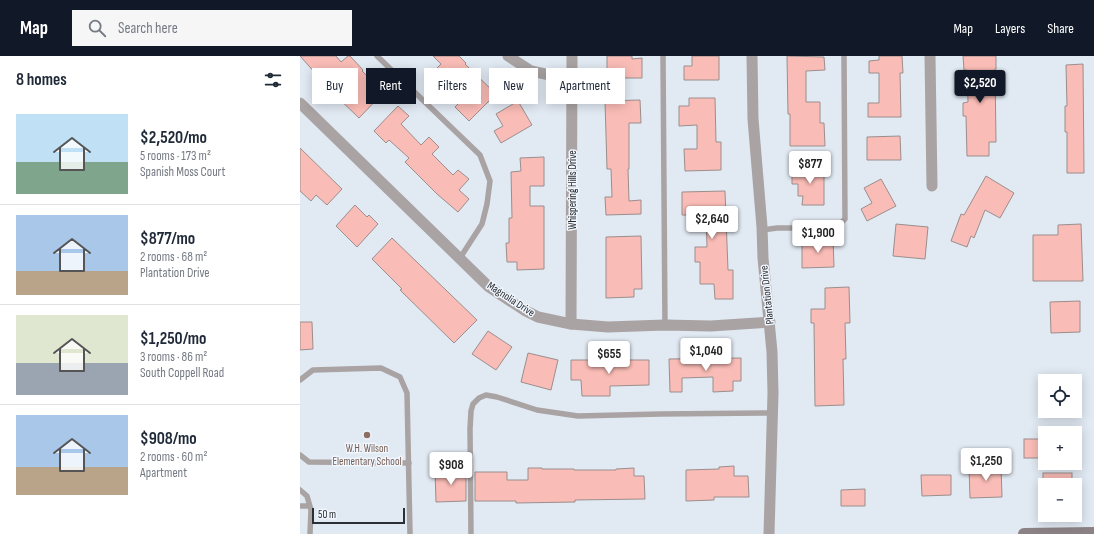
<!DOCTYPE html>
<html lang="en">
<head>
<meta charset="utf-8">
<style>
  body { margin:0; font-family:"Sofia Sans Condensed",sans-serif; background:#f6f6f7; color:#1f2937; height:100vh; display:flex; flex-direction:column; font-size:15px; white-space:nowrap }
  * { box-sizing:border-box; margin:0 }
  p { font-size:13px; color:#747a83 }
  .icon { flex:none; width:22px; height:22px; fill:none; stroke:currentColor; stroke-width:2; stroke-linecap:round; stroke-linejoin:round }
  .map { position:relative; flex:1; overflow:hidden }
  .details { display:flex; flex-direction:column; background:#fff; width:300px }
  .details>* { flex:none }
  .banner { position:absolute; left:12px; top:12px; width:380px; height:36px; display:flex; gap:8px }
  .fabs { position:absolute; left:738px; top:318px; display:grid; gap:8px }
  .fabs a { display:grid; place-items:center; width:44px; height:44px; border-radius:0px; background:#fff; box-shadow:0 2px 10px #0003; font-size:20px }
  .scale { position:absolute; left:12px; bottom:10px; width:93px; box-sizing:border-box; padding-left:4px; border:2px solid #2b2e32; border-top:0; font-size:11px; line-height:14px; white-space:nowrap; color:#2b2e32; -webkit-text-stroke:3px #f0f6fe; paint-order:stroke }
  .price { position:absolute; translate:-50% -34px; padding:0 9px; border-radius:4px; background:#fff; color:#222; font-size:13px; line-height:26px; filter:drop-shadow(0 1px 2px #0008) }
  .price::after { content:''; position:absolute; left:50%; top:24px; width:12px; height:9px; margin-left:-6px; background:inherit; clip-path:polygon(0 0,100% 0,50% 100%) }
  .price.active { background:#111827; color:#fff }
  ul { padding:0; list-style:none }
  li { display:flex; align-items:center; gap:12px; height:100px; padding:0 16px }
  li+li { border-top:1px solid #e0e1e3 }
  li span { display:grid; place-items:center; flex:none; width:112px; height:80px; border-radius:0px; color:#555 }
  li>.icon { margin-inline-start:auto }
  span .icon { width:48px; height:48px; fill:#fffc; stroke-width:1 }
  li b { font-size:17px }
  h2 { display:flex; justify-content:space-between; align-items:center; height:48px; padding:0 16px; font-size:17px }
  .tag { padding:0 14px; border-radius:0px; background:#fff; box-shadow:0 2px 10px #0003; font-size:14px; line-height:36px }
  .tag.active { background:#111827; color:#fff }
  header { display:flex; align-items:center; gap:24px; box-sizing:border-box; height:56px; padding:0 20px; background:#111827; color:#fff }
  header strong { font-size:19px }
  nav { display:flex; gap:22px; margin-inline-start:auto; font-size:14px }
  .search { width:280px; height:36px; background:#f6f6f7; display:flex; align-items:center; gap:10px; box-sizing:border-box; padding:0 14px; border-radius:0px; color:#747a83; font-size:15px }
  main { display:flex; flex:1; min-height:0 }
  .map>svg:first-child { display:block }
</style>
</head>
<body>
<header>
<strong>Map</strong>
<div class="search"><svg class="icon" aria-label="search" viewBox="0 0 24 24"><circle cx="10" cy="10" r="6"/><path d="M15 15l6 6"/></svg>Search here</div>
<nav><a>Map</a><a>Layers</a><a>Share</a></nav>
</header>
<main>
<section class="details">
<h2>8 homes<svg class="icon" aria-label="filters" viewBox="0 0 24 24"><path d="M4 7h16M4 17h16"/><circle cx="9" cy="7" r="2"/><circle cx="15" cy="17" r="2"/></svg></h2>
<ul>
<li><span style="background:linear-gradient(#bfe0f5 60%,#7fa58c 0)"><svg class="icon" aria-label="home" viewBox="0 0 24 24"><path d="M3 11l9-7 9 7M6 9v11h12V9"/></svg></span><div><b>$2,520/mo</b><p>5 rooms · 173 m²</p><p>Spanish Moss Court</p></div></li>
<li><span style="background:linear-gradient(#a9c7e8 70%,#b9a48a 0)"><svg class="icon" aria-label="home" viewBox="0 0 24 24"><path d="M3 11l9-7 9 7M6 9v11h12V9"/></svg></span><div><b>$877/mo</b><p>2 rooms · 68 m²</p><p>Plantation Drive</p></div></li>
<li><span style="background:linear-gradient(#dfe7d0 60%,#9aa5b1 0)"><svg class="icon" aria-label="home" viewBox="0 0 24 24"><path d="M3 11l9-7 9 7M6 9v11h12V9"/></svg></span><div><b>$1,250/mo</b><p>3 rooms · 86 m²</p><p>South Coppell Road</p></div></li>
<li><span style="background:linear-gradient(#a9c7e8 65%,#b9a48a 0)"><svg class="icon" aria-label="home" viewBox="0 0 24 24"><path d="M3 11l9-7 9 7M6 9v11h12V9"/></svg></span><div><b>$908/mo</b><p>2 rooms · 60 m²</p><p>Apartment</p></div></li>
</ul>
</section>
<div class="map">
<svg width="794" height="478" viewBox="0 0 794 478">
  <rect width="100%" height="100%" fill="#e1e9f3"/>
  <g fill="#fabcb6" stroke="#9b8e8d">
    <polygon points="0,0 36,0 41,6 48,0 50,0 63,14 62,15 84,36 59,62 34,38"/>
    <polygon points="133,0 159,0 166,7 165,8 196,38 169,65 155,51 163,43 147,27 144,30 132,17 141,8"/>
    <polygon points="307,0 332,0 332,3 342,2 342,22 307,22"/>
    <polygon points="392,0 419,0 419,24 384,24 384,10 392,10"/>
    <polygon points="487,0 524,1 525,14 506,15 506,46 520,46 520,67 524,67 525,90 490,90 490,58 488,58"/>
    <polygon points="579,0 602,0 603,17 600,17 601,61 568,61 568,47 579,47 579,17 569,17 569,5 579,4"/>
    <polygon points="663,0 696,0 696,13 695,13 696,86 689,86 689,100 667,100 666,60 663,60 663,47 668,46 667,14 664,14"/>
    <polygon points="783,8 784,117 767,117 767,76 765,76 765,50 767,50 766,9"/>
    <polygon points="389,42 415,42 416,86 421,86 421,114 385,115 384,93 397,93 397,69 379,70 379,50 389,50"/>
    <polygon points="340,44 341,67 329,67 329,113 328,113 329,145 341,144 341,158 306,159 305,141 312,141 311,113 307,113 305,45"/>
    <polygon points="218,45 232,69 201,87 194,75 203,70 196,58"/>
    <polygon points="98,50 109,60 101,68 121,89 129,81 139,91 132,98 153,119 158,114 169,123 159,134 169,143 158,156 137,138 105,106 109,102 89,84 86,87 74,75"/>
    <polygon points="600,80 601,104 567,104 567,81"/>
    <polygon points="0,92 42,133 27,149 16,139 11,145 0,135"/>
    <polygon points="244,101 244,130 230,130 230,150 244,150 244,213 217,214 217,206 207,206 206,187 209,187 209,162 212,162 211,116 221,115 220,102"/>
    <polygon points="492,111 524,112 524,149 502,149 503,140 498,140 498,128 492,128"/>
    <polygon points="686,120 714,137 700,162 685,154 674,182 671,180 667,191 651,185 661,158 664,159"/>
    <polygon points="581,123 596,150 567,165 561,153 572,147 564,132"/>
    <polygon points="425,135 428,214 433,214 433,243 415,243 414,228 400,228 400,206 395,206 395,191 407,191 406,159 382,159 382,136"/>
    <polygon points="55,149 67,161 69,159 78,168 57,191 36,170"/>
    <polygon points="596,168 628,171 625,203 593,200"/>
    <polygon points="781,168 783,225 733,225 733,179 758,179 758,169"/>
    <polygon points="341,180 342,233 334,233 334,241 306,242 306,181"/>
    <polygon points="92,182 177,264 154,287 100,234 102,233 72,203"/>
    <polygon points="533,183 534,211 502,212 502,184"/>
    <polygon points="549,231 550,267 545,267 546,303 543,303 544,349 515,350 514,267 511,267 511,253 525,253 525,232"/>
    <polygon points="780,245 780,276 751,277 750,246"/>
    <polygon points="0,266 12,266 13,293 0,294"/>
    <polygon points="188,275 212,291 196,314 172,298"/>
    <polygon points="228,297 258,304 251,334 221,326"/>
    <polygon points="441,302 441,325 433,325 433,335 413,336 413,321 382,322 382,336 370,336 369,303"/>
    <polygon points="271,304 349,304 349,329 310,330 310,340 282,340 281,324 271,324"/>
    <rect x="724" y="383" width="16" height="19"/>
    <polygon points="434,410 434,420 448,420 449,441 414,441 414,444 386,445 386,414 419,413 419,411"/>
    <polygon points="701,410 702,441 670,442 669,411"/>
    <polygon points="228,412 242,412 242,413 274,413 274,414 316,414 316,413 334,412 334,420 344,420 345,443 275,444 275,446 216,447 216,445 175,445 175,416 207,416 207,424 228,424"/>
    <polygon points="164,413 164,417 166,417 166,445 136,446 135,414"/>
    <rect x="743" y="417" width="29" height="12"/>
    <polygon points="621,419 651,419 651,439 622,440"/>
    <polygon points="565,433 565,450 541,450 541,434"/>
  </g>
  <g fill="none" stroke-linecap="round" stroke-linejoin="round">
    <g stroke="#a9a3a4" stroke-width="5.5">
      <polyline points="77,0 180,99 190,125 187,148 182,168 160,202"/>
      <polyline points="363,0 365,269"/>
      <polyline points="462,174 477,172 526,172 539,169 545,163 544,0"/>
      <polyline points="0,324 13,314 81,312 100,321 107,337 110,478"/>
      <polyline points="0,399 9,406 109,407"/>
      <polyline points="0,434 7,440 11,454 10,478"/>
      <polyline points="0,450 9,450"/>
      <polyline points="171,478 170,373 171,355 173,348 179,342 186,339 197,341 237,354 278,360 360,358 472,357"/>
    </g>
    <g stroke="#a9a3a4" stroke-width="11">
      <polyline points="208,0 231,15 250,19 272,17"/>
      <polyline points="452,0 453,63 462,171 463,202 472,296 473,337 469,478"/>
      <polyline points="630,0 632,130"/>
      <polyline points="0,47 189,231 224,254 238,261 271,268 308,271 365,269 411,270 470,266"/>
      <polyline points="271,268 272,0"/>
    </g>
    <polyline stroke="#8a8284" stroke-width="12" points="724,478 794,477"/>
  </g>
  <circle fill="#8d6e63" stroke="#f0f6fe" stroke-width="1.5" cx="67" cy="379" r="4"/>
  <g text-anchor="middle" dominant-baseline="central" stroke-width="3" stroke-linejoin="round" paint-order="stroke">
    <g font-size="11" fill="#2b2e32" stroke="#f0f6fe">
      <text transform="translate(272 134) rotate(-90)">Whispering Hills Drive</text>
      <text transform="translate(467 239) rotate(-96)">Plantation Drive</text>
      <text transform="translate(211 243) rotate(33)">Magnolia Drive</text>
    </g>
    <g font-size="11" fill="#785e54" stroke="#f0f6fe">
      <text x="67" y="392">W.H. Wilson<tspan x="67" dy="13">Elementary School</tspan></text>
    </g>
  </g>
</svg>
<div class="fabs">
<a><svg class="icon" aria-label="locate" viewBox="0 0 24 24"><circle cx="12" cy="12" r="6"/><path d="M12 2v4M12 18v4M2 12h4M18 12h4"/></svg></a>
<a>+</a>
<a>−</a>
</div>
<div class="scale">50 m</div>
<b class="price active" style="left:680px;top:48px">$2,520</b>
<b class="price" style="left:510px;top:129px">$877</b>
<b class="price" style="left:412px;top:184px">$2,640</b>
<b class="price" style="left:518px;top:198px">$1,900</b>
<b class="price" style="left:406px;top:316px">$1,040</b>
<b class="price" style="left:309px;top:319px">$655</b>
<b class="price" style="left:686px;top:426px">$1,250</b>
<b class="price" style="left:151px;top:430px">$908</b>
<div class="banner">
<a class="tag">Buy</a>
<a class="tag active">Rent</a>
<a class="tag">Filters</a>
<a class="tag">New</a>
<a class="tag">Apartment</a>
</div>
</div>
</main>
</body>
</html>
